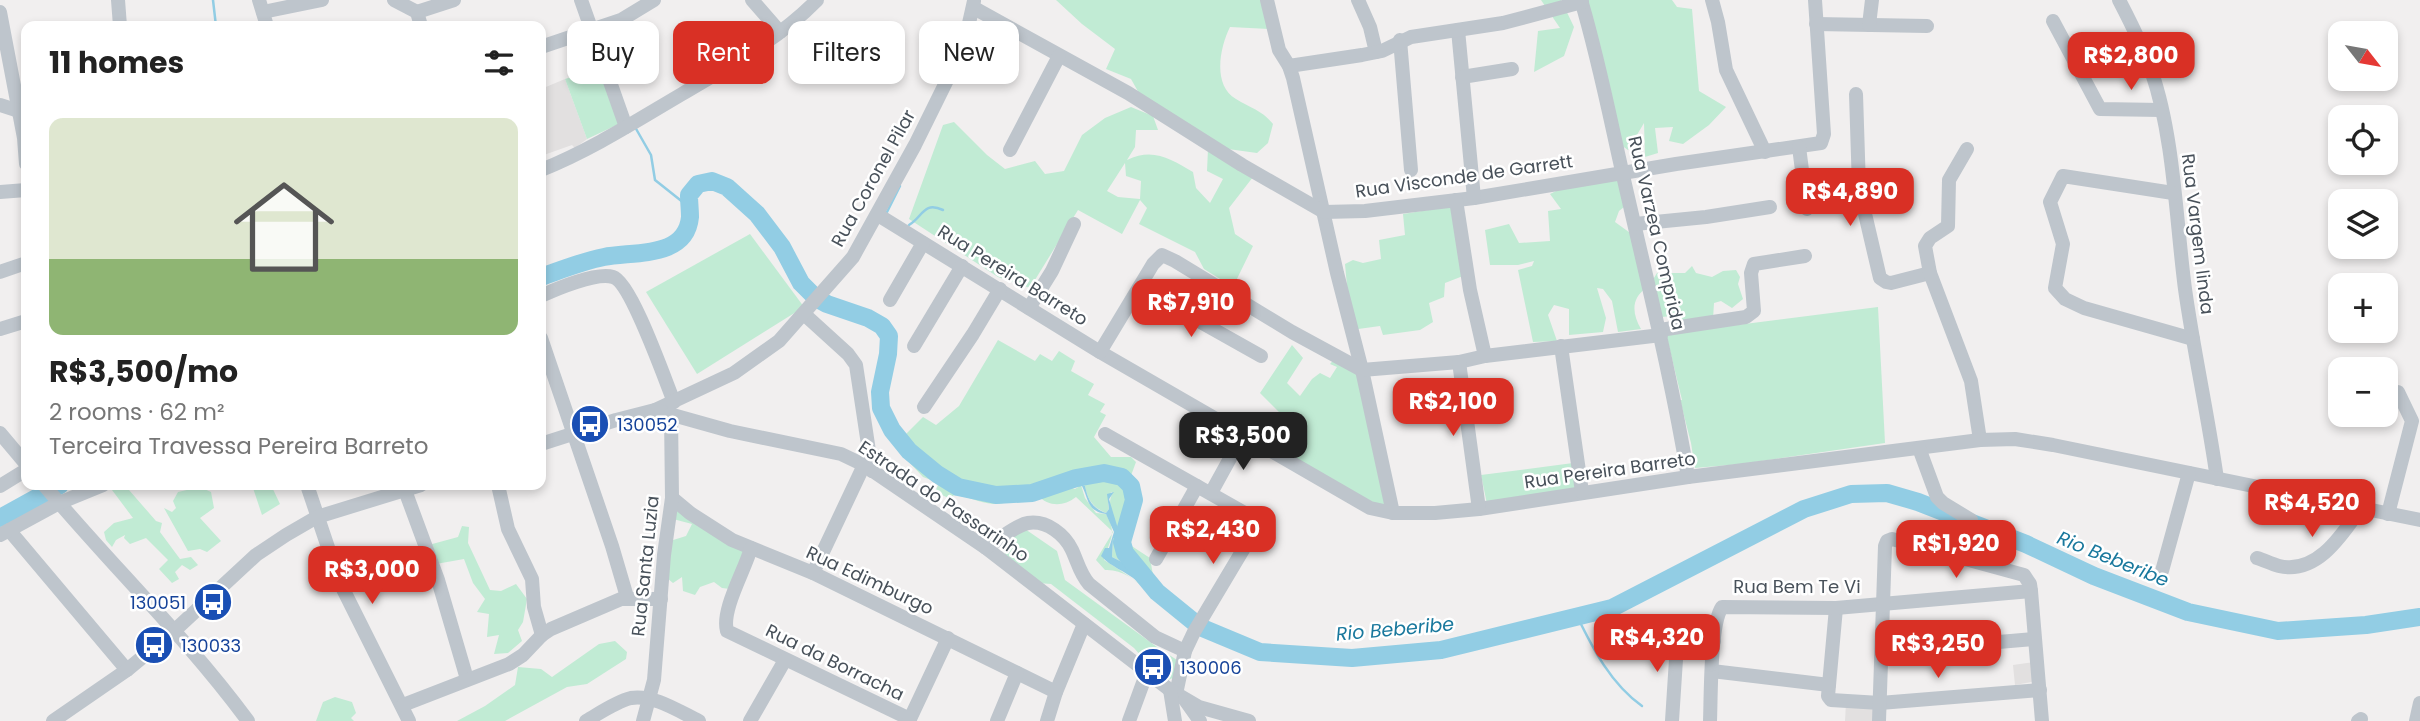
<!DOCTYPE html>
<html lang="en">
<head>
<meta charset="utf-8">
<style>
  body { margin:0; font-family:Poppins,sans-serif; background:#f2f2f2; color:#222; height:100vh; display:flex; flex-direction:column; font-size:26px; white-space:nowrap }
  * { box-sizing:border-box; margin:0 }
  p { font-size:23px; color:#767676 }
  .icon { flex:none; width:38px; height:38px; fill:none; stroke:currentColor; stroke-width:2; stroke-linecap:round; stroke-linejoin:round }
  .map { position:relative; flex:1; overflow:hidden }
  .sheet { position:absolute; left:21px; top:21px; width:525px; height:469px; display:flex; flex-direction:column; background:#fff; border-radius:14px; box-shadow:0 4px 10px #0003 }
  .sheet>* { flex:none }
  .banner { position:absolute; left:567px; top:21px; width:665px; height:63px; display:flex; gap:14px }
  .needle { width:46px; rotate:121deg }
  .controls { position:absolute; left:2328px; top:21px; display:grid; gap:14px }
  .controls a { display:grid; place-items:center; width:70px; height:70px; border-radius:14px; background:#fff; box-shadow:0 4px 10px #0003; font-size:35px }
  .price { position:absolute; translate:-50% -60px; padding:0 16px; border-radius:14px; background:#d93025; color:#fff; font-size:23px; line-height:46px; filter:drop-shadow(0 2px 4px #0008) }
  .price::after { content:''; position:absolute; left:50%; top:42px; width:21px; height:16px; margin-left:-10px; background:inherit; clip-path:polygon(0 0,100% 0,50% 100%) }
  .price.on { background:#222; color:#fff }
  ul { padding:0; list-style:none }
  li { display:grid; align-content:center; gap:14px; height:371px; padding:0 28px }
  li+li { border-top:2px solid #e0e0e0 }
  li span { display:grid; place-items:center; height:217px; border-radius:14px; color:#555 }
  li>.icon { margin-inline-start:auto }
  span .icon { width:126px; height:126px; fill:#fffc; stroke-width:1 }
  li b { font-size:30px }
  h2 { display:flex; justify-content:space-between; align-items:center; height:84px; padding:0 28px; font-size:30px }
  .tag { padding:0 24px; border-radius:14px; background:#fff; box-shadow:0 4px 10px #0003; font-size:24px; line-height:63px }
  .tag.on { background:#d93025; color:#fff }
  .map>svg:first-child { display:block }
</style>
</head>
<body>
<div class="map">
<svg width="2420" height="721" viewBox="0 0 2420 721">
  <rect width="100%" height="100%" fill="#f1efef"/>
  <g fill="#e2e0e0">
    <polygon points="565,79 587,139 575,148 572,145 541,156 541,89"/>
    <polygon points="2034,662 2036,681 2015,685 2013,665"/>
    <polygon points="1846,704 1875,705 1874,721 1845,721"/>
  </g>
  <g fill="#c1ebd4" fill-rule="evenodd">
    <path d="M1056 0H1263L1269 29 1230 27C1220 47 1212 85 1236 99 1250 108 1262 110 1273 124L1268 143 1257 153 1228 149 1140 95 1131 79 1106 69 1115 49 1082 24Z"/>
    <polygon points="1541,0 1561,0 1574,27 1564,56 1534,72 1538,31 1560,28"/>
    <polygon points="1579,0 1672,0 1677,7 1692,9 1699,91 1726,107 1709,125 1683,144 1669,141 1673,127 1655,128 1658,153 1645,157 1644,123 1628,150 1621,145"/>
    <polygon points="600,68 621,123 587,139 565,79"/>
    <path d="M1131 107 1153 116 1158 130H1136L1135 147 1127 160C1153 147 1171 159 1193 172L1196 188 1210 203 1223 179 1207 171 1208 149 1253 177 1229 208 1235 234 1253 246 1233 287 1204 269 1195 252 1139 224 1147 208 1140 200 1122 234 1078 210 1030 288 998 277 909 219 943 125 954 122 987 155 1005 169 1035 161 1045 174 1064 171 1082 135 1105 118ZM1125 163 1126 176 1141 181 1140 199 1118 197 1107 191Z"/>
    <path d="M1623 176 1624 207 1619 211 1615 222 1633 235 1646 288C1631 299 1632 313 1641 329L1618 332 1612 301 1603 289 1597 288 1606 318 1603 332 1569 335V309L1554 305 1548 315 1557 341 1533 342 1518 270 1532 266 1534 261 1518 265H1490L1485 230 1509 224 1519 243 1550 241 1548 211 1561 209 1550 194 1560 189Z"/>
    <polygon points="1453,206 1463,276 1445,283 1444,297 1429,303 1433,322 1420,330 1383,335 1380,326 1351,330 1345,264 1353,260 1363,263 1381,259 1379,240 1405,235 1403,214"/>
    <polygon points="750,234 804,307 697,374 646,292"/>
    <polygon points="1692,266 1696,273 1712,277 1723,271 1736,270 1740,277 1738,284 1743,299 1732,308 1721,301 1714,303 1713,319 1672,326 1671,316 1662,317 1649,286 1657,273 1685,273"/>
    <polygon points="1878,307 1885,443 1741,464 1695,468 1691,443 1680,400 1682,400 1666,334"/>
    <path d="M998 340 1035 361 1040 354 1052 361 1059 351 1075 361 1071 371 1094 384 1088 395 1105 404 1100 412 1106 415 1094 437 1111 457H1131L1136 462 1129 481 1136 487 1131 496 1139 507 1131 524 1127 543 1150 558 1153 575 1166 596 1148 588 1147 583 1132 570H1129L1126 564 1112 557 1113 539 1118 529C1113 519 1106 502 1113 493L1111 492 1108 504 1109 509 1106 513C1092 507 1088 500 1085 486L1080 484 1070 487 1075 489 1081 485 1085 498 1096 513 1106 514C1118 534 1109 540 1104 560 1118 568 1180 610 1183 622 1158 609 1137 568 1105 570L1096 560 1113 532 1076 497C1063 507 1049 507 1037 495 1023 497 1007 504 993 504 979 503 968 496 954 495L951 499 935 492 939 483 923 477 894 446 923 417 936 425 959 406Z"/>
    <polygon points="1292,345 1303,358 1287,383 1300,396 1312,379 1320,373 1330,378 1337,367 1330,364 1337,356 1358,372 1385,506 1373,505 1276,448 1285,418 1260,393"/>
    <polygon points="1573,463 1577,488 1487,504 1481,475"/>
    <polygon points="112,485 127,485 129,490 156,521 162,523 160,532 180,559 191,557 198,565 190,570 182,565 175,572 179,579 172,583 159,569 168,560 146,538 130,544 124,538 125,535 116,540 112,547 106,540 104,532 114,523 133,518 109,486"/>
    <polygon points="252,485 271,485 280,504 262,515"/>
    <polygon points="200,487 211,492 214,508 200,518 221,541 207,552 200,549 188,551 164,508 172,512 176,508 173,501 178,492"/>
    <polygon points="674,504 747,552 730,589 722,588 714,582 700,587 695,595 683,591 682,577 673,583 667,578 670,541 686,536 692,524 673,519"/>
    <polygon points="462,526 469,527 468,543 490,590 501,591 516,584 527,599 523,622 518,630 522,641 508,653 494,654 499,635 487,637 489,614 477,612 485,599 473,583 464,559 436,564 425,546 458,537"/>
    <polygon points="1025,529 1057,551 1065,580 1157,647 1177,660 1175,677 1168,680 1156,673 1134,648 1051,584 1038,583 1005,555 1005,543"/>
    <polygon points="615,641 627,652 626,659 587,684 567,687 505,721 457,721 485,706 515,685 518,667 541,669 552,677 599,644"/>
    <polygon points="335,697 352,702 356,713 351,718 354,721 316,721 323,702"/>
  </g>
  <path fill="#92cde4" d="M1080 484 1085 486C1088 500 1092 508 1106 513L1109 509 1107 494 1114 492 1109 499 1119 532 1113 539 1112 557 1126 564 1129 570C1136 569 1147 572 1151 579L1147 583 1148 588 1158 591 1195 616 1191 623C1173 612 1155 596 1137 581 1125 571 1111 567 1101 556L1105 548H1109L1114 532 1106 514C1087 511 1089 500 1082 486L1068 489Z"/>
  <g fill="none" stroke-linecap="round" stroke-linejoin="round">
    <g stroke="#92cde4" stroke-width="2.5">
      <polyline points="213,0 216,26"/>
      <polyline points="635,127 651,155 655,180 689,207"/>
      <polyline points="887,212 900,186"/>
      <path d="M909 225C923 217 923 201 943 210"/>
      <path d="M1577 616C1593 649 1611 684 1642 706"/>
    </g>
    <g stroke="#92cde4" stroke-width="18">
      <path d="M541 277C561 270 583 261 604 257 633 251 686 259 690 217 690 210 689 202 689 195L698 184 712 181 727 187 757 214 782 247 801 283 816 298 827 304 868 318 882 326 889 336 888 354 880 392 881 408 892 430 909 451 937 474 958 487 996 495 1032 493 1076 478 1104 473 1122 477 1131 486 1134 500 1122 542 1125 553 1157 592 1200 627 1260 652 1352 658 1441 650 1612 608 1804 509 1851 494 1887 493 1918 502 2026 544 2094 576 2188 612 2278 631 2366 625 2420 617"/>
      <polyline points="0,518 60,485"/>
    </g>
    <g stroke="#bec5cc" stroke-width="14">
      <polyline points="118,0 120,26"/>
      <polyline points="259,0 267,26"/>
      <polyline points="394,0 417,12"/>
      <polyline points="581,0 626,127"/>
      <polyline points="752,0 780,32"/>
      <polyline points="1267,0 1279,50 1289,66 1293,78 1337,273 1362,370 1393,513"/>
      <polyline points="1358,0 1370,27 1376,52"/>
      <path d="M1581 0C1598 57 1609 113 1622 171 1645 273 1671 374 1688 477"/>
      <polyline points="1712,0 1718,22 1726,70 1765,152"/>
      <path d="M2119 0C2131 23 2144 48 2152 73 2174 137 2176 221 2185 289 2194 353 2208 415 2217 479"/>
      <polyline points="974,8 1128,93 1242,165 1324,212 1365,211 1474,198 1676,164 1821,143 1824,134 1815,0"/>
      <polyline points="0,12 24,138 26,164"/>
      <polyline points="263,12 322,0"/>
      <polyline points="417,12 454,0"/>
      <polyline points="417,12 421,26"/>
      <polyline points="2053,21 2100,109 2161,110"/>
      <polyline points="1816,24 1927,26"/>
      <polyline points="1869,25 1872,0"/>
      <polyline points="1458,30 1474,198"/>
      <polyline points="1400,40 1411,170"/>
      <polyline points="541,47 621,20 654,0"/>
      <polyline points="1289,66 1362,55 1382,51 1411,37 1503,23 1582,2"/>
      <polyline points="1462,77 1512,69"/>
      <polyline points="1856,94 1859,188 1880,278 1886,282 1891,283 1930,273"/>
      <polyline points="0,105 19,111"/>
      <polyline points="1799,147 1807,209"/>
      <polyline points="1967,149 1949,180 1948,226 1930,238 1925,246 1930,273 1971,381 1980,440"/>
      <polyline points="1010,150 1059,56"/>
      <path d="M541 170C591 150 636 121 682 94 729 66 779 39 817 0"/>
      <polyline points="0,192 26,190"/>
      <polyline points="2173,193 2063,176 2050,202 2063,244 2055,288 2065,299 2084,308 2193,339"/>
      <polyline points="1456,200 1470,290 1485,356"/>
      <polyline points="878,215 1100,352 1370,508 1393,513 1435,513 1479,509 1688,477 1980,440 2015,439 2053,445 2420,520"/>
      <polyline points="1635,224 1706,217 1770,207"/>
      <polyline points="0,272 26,263"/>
      <polyline points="1140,288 1261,356"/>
      <path d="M541 296C556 289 596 272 613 277 631 282 665 380 674 402"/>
      <polyline points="890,300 923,243"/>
      <polyline points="1029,308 1052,271 1074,224"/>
      <polyline points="804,314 848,354 856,365 872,471"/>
      <polyline points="0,329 26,321"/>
      <polyline points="1660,330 1746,317 1754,311 1751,273 1754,264 1805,256"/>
      <polyline points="541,338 612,546 627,597"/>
      <polyline points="914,346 962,266"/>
      <polyline points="1561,346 1582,492"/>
      <polyline points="1100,352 1153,264 1162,255 1175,261 1292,332 1362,370 1459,362 1485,356 1661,335"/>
      <polyline points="1459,362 1479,509"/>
      <polyline points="924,407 973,334 1000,289"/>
      <polyline points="655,410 734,373 779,341 853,257 915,145 957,60 965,41 974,1"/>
      <polyline points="0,433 26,464"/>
      <polyline points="1105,434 1243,512 1253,524 1253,533 1194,632 1185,651 1176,694"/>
      <polyline points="541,444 616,420 655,410 730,431 841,454 864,465 986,548 1170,690 1199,707 1249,721"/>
      <polyline points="1919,448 1937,497 1943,503 1971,520 1968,559"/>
      <path d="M44 485C111 565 186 637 248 721"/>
      <polyline points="307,485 340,583 409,721"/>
      <polyline points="403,485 438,580 467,679"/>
      <polyline points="498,485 508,529 532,579 534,607 542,635"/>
      <polyline points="0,486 26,470"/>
      <polyline points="1211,493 1244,433"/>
      <polyline points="672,498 690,513 732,540 813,573 1056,692"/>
      <polyline points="2388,514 2412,421 2398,392"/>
      <polyline points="9,530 127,670"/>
      <polyline points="0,535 59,503 103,485"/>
      <path d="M751 548C745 570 721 610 727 631L910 719"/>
      <path d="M986 548C997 541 1016 525 1028 523 1047 520 1065 535 1072 550 1078 563 1080 574 1089 584L1155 637 1185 651"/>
      <path d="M2257 558C2264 560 2271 564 2279 566 2317 575 2342 535 2361 508"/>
      <polyline points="1156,559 1197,486"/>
      <polyline points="2162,571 2189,473"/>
      <polyline points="813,573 864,465"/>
      <polyline points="1836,608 1828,696 1831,700 1880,703 2040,690"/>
      <polyline points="1882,652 2034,639"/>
      <polyline points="1712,671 1829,685"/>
      <polyline points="1170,690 1175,721"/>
      <polyline points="1185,700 1200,721"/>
      <polyline points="403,705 509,664 523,655 542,635 551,629 621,599 661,599"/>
      <polyline points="53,721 127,670 174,631 256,555 286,535 317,517 421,485"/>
      <path d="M586 721C600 713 615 702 631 698 653 694 680 712 699 721"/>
      <polyline points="643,721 654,680 664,555 672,498 671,414"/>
      <polyline points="750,721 785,660"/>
      <polyline points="909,721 948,638"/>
      <polyline points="997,721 1017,673"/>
      <polyline points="1047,721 1056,692 1084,624"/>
      <polyline points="1129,721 1147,672"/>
      <polyline points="1672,721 1677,644 1680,640 1684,639 1714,641"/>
      <path d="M1710 721C1711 697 1710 624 1722 607L1836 608 2031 591"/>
      <polyline points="1879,721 1885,546 1887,541 1892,539 2024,575 2030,584 2031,591 2042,721"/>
      <polyline points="2358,721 2361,719"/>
      <polyline points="2416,721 2420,703"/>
    </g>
  </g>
  <defs>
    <g id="bus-disc" transform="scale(2.0125)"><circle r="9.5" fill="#1a4fb4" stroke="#fff"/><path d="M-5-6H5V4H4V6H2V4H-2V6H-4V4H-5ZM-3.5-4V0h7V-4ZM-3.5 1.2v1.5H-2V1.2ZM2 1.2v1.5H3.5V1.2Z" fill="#fff"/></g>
  </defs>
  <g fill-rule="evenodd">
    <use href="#bus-disc" x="590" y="424"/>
    <use href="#bus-disc" x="213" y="602"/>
    <use href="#bus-disc" x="154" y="645"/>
    <use href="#bus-disc" x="1153" y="667"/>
  </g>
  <g text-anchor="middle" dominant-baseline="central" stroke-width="5" stroke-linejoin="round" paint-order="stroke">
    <g font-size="18" fill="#48515a" stroke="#fff">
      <text transform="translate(1464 176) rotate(-8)">Rua Visconde de Garrett</text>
      <text transform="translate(873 178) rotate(-61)">Rua Coronel Pilar</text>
      <text transform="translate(1657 233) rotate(77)">Rua Varzea Comprida</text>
      <text transform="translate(2198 234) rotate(83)">Rua Vargem linda</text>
      <text transform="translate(1013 275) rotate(32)">Rua Pereira Barreto</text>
      <text transform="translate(1610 470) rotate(-8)">Rua Pereira Barreto</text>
      <text transform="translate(944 501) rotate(34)">Estrada do Passarinho</text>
      <text transform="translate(645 566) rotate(-84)">Rua Santa Luzia</text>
      <text transform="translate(870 580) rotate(25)">Rua Edimburgo</text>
      <text x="1797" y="586">Rua Bem Te Vi</text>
      <text transform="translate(835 662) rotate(26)">Rua da Borracha</text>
    </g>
    <g font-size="18" fill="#164399" stroke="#fff" text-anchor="start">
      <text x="617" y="424">130052</text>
      <text x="186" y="602" text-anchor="end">130051</text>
      <text x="181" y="645">130033</text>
      <text x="1180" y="667">130006</text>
    </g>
    <g font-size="19" font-style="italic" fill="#19789d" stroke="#fff">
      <text transform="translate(2113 559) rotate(22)">Rio Beberibe</text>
      <text transform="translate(1395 629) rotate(-5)">Rio Beberibe</text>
    </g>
  </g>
</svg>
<div class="controls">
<a><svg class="needle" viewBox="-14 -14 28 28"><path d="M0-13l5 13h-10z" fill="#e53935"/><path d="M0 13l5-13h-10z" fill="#767676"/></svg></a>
<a><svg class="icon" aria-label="locate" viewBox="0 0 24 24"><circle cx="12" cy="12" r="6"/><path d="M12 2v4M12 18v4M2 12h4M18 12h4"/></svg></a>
<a><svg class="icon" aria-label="layers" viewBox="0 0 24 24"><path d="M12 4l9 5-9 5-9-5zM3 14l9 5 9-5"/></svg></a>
<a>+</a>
<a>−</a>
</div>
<b class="price" style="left:2131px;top:92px">R$2,800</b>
<b class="price" style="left:1850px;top:228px">R$4,890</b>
<b class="price" style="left:1191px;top:339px">R$7,910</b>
<b class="price" style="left:1453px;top:438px">R$2,100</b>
<b class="price on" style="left:1243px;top:472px">R$3,500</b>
<b class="price" style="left:2312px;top:539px">R$4,520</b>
<b class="price" style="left:1213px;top:566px">R$2,430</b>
<b class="price" style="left:1956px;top:580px">R$1,920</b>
<b class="price" style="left:372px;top:606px">R$3,000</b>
<b class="price" style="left:1657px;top:674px">R$4,320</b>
<b class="price" style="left:1938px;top:680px">R$3,250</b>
<div class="banner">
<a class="tag">Buy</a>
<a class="tag on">Rent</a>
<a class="tag">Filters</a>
<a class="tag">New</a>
</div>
<section class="sheet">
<h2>11 homes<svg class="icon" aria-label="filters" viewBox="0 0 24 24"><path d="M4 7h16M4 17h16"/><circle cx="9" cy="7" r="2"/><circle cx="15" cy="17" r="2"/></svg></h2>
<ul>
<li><span style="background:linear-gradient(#dfe7d0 65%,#8fb573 0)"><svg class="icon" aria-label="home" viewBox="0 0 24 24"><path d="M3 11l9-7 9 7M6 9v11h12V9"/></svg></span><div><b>R$3,500/mo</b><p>2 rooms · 62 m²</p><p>Terceira Travessa Pereira Barreto</p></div></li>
</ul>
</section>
</div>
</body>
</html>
